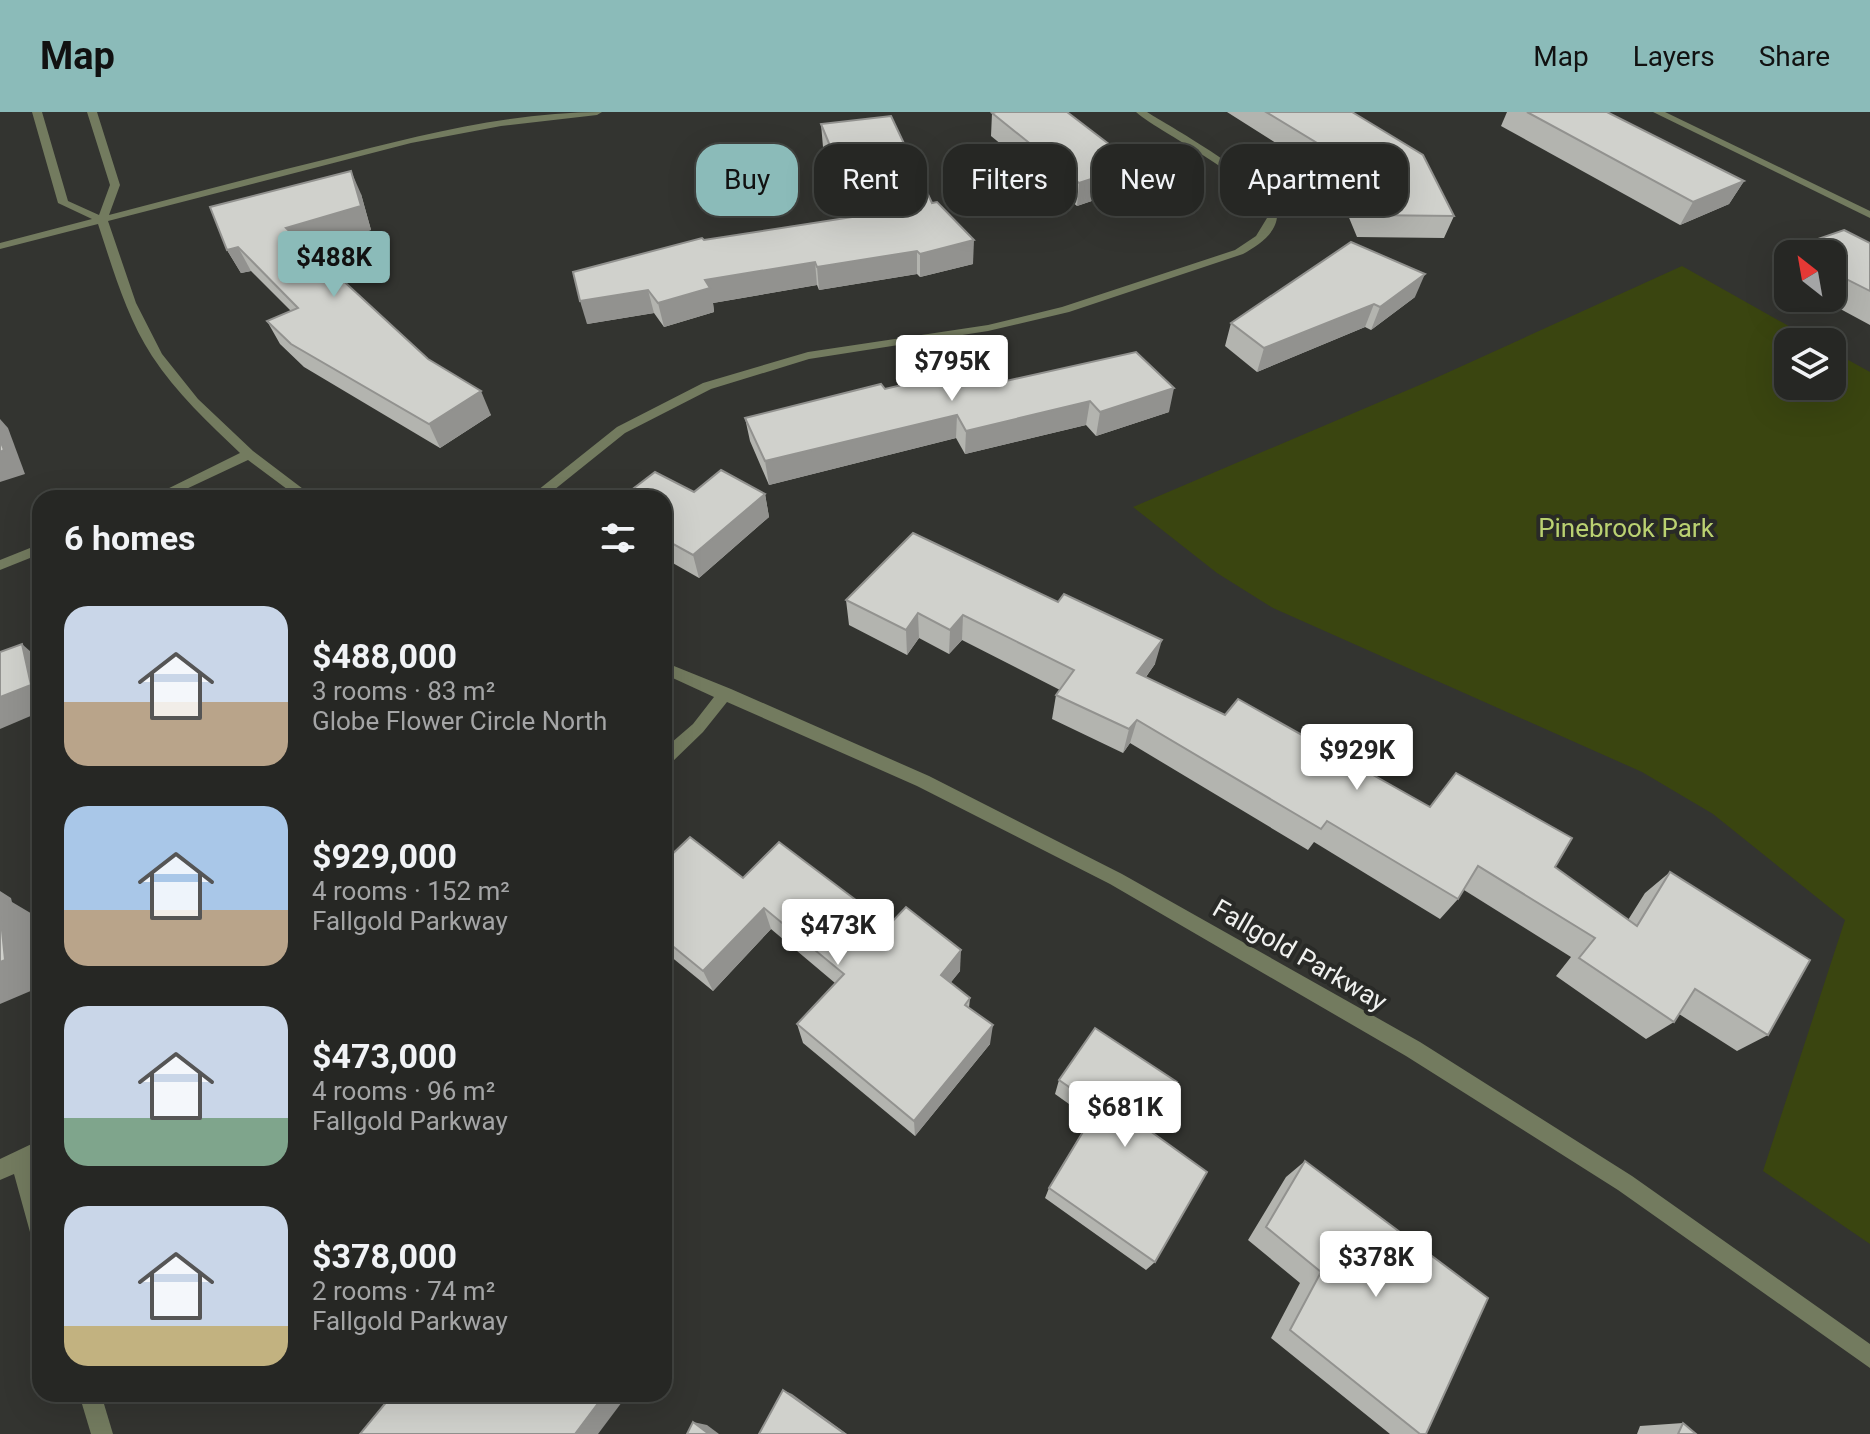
<!DOCTYPE html>
<html lang="en">
<head>
<meta charset="utf-8">
<style>
  body { margin:0; font-family:Roboto,sans-serif; background:#2e2f2c; color:#f1f3f6; height:100vh; display:flex; flex-direction:column; font-size:30px; white-space:nowrap }
  * { box-sizing:border-box; margin:0 }
  p { font-size:26px; color:#a4a5a6 }
  .icon { flex:none; width:44px; height:44px; fill:none; stroke:currentColor; stroke-width:2; stroke-linecap:round; stroke-linejoin:round }
  .map { position:relative; flex:1; overflow:hidden }
  .details { position:absolute; left:32px; top:378px; width:640px; height:912px; display:flex; flex-direction:column; background:#262724; border-radius:24px; box-shadow:0 8px 32px #0002,0 0 0 2px #424441 }
  .details>* { flex:none }
  .banner { position:absolute; left:696px; top:32px; width:760px; height:72px; display:flex; gap:16px }
  .needle { width:52px; rotate:329deg }
  .controls { position:absolute; left:1774px; top:128px; display:grid; gap:16px }
  .controls a { display:grid; place-items:center; width:72px; height:72px; border-radius:16px; background:#262724; box-shadow:0 8px 32px #0002,0 0 0 2px #424441; font-size:40px }
  .price { position:absolute; translate:-50% -68px; padding:0 18px; border-radius:8px; background:#fff; color:#222; font-size:26px; line-height:52px; filter:drop-shadow(0 2px 4px #0008) }
  .price::after { content:''; position:absolute; left:50%; top:48px; width:24px; height:18px; margin-left:-12px; background:inherit; clip-path:polygon(0 0,100% 0,50% 100%) }
  .price.selected { background:#8bbbb9; color:#111 }
  ul { padding:0; list-style:none }
  li { display:flex; align-items:center; gap:24px; height:200px; padding:0 32px }
  li span { display:grid; place-items:center; flex:none; width:224px; height:160px; border-radius:24px; color:#555 }
  li>.icon { margin-inline-start:auto }
  span .icon { width:96px; height:96px; fill:#fffc; stroke-width:1 }
  li b { font-size:34px }
  h2 { display:flex; justify-content:space-between; align-items:center; height:96px; padding:0 32px; font-size:34px }
  .tag { padding:0 28px; border-radius:24px; background:#262724; box-shadow:0 8px 32px #0002,0 0 0 2px #424441; font-size:28px; line-height:72px }
  .tag.selected { background:#8bbbb9; color:#111 }
  header { display:flex; align-items:center; gap:48px; box-sizing:border-box; height:112px; padding:0 40px; background:#8bbbb9; color:#111 }
  header strong { font-size:38px }
  nav { display:flex; gap:44px; margin-inline-start:auto; font-size:28px }
  .map>svg:first-child { display:block }
</style>
</head>
<body>
<header>
<strong>Map</strong>
<nav><a>Map</a><a>Layers</a><a>Share</a></nav>
</header>
<div class="map">
<svg width="1870" height="1322" viewBox="0 0 1870 1322">
  <rect width="100%" height="100%" fill="#333430"/>
  <polygon fill="#3a4510" points="1682,154 1817,230 1788,230 1788,274 1832,274 1832,239 1870,260 1870,1132 1763,1059 1845,808 1713,702 1642,660 1273,496 1217,461 1133,395 1429,269"/>
  <g fill="none" stroke-linecap="round" stroke-linejoin="round">
    <g fill="#737b5f" fill-rule="evenodd">
      <path d="M32 0H42L68 89 99 103 110 73 87 0H97L120 73 109 103C182 84 254 65 327 47 416 24 508 0 602 0L597 3 501 14 411 31 108 109 136 191 162 242 198 287 253 339 315 386H299L248 348 167 386H149L240 341C209 311 176 281 152 244 126 204 113 157 98 112L0 137V131L92 107 58 91Z"/>
      <path d="M1136 0H1147C1174 17 1274 72 1277 102 1278 121 1257 134 1243 142L1069 200 988 219 809 247 711 277 625 321 544 386H528L617 315 703 271 808 240 988 213 1062 195 1235 138 1256 124 1267 106C1263 68 1165 25 1136 0Z"/>
      <polygon points="1653,0 1665,0 1870,99 1870,106"/>
      <polygon points="40,432 40,442 0,458 0,448"/>
      <polygon points="664,550 731,577 929,664 1122,762 1420,930 1632,1064 1870,1232 1870,1256 1618,1078 1406,944 1110,772 917,674 727,590 703,620 670,652 664,654 664,637 693,612 714,585 664,562"/>
      <polygon points="40,1028 40,1049 31,1053 40,1083 40,1130 33,1127 30,1120 14,1062 0,1068 0,1047"/>
      <polygon points="79,1282 101,1282 113,1322 91,1322"/>
    </g>
  </g>
  <g fill="#b3b4af">
    <polygon points="1227,0 1352,0 1454,104 1444,126 1357,125 1333,67"/>
    <polygon points="1507,0 1607,0 1744,69 1729,92 1680,113 1501,14"/>
    <polygon points="992,1 1128,72 1125,72 1124,78 1077,94 991,24"/>
    <polygon points="821,12 932,91 973,152 920,165 917,162 819,178 817,173 713,191 714,200 664,215 654,201 587,212 704,128 852,105 823,35"/>
    <polygon points="361,82 371,118 308,136 428,247 491,303 440,336 304,255 280,232 267,209 291,199 251,159 241,161 227,138"/>
    <polygon points="1870,131 1870,213 1820,186 1832,186 1832,142 1788,142 1788,169 1773,161 1789,137"/>
    <polygon points="1415,185 1371,218 1365,215 1257,260 1225,234 1231,211"/>
    <polygon points="988,273 1169,300 1096,324 1086,313 965,342 956,326 769,373 750,329 745,306 885,277"/>
    <polygon points="765,382 769,405 699,466 664,446 664,386"/>
    <polygon points="913,421 1155,552 1146,565 1225,603 1430,695 1555,755 1628,808 1645,781 1670,760 1768,923 1737,939 1679,902 1674,910 1646,927 1556,864 1571,845 1464,778 1458,787 1440,807 1314,730 1308,738 1130,631 1123,641 1052,607 1056,583 1060,578 962,528 949,542 919,526 907,543 849,513 846,488"/>
    <polygon points="664,750 743,766 889,813 960,859 950,871 970,886 969,896 990,932 915,1024 803,931 797,912 835,871 771,817 713,879 664,839"/>
    <polygon points="1059,968 1169,984 1147,1016 1155,1150 1146,1158 1045,1086 1049,1076 1090,1007 1055,982"/>
    <polygon points="1305,1049 1426,1322 1390,1322 1271,1226 1300,1171 1248,1128 1286,1065"/>
    <polygon points="1683,1311 1696,1322 1637,1322 1640,1314"/>
  </g>
  <g fill="#92928f">
    <polygon points="1131,49 1128,72 1125,72 1124,78 1077,94 1079,71"/>
    <polygon points="351,59 361,82 371,118 298,139 286,116"/>
    <polygon points="1744,69 1729,92 1680,113 1693,90"/>
    <polygon points="974,128 973,152 920,165 920,142"/>
    <polygon points="238,135 251,159 241,161 227,138"/>
    <polygon points="917,139 917,162 819,178 817,155"/>
    <polygon points="815,150 817,173 713,191 714,200 664,215 658,191 705,168"/>
    <polygon points="1425,162 1415,185 1371,218 1380,195"/>
    <polygon points="648,178 654,201 587,212 580,189"/>
    <polygon points="1374,192 1365,215 1257,260 1264,236"/>
    <polygon points="1174,276 1169,300 1096,324 1100,300"/>
    <polygon points="481,279 491,303 440,336 429,312"/>
    <polygon points="1090,289 1086,313 965,342 966,319"/>
    <polygon points="957,303 956,326 769,373 765,349"/>
    <polygon points="0,307 8,316 25,362 0,370"/>
    <polygon points="765,382 769,405 699,466 693,443"/>
    <polygon points="918,501 919,526 907,543 906,518"/>
    <polygon points="963,503 962,528 949,542 950,518"/>
    <polygon points="1162,528 1155,552 1131,585 1137,561"/>
    <polygon points="22,532 40,548 40,600 0,617 0,585"/>
    <polygon points="1137,608 1130,631 1123,641 1129,617"/>
    <polygon points="0,779 11,786 12,790 39,806 40,813 40,875 0,892"/>
    <polygon points="764,796 771,817 713,879 703,859"/>
    <polygon points="961,838 960,859 941,883 941,863"/>
    <polygon points="993,913 990,932 915,1024 914,1009"/>
    <polygon points="783,1278 792,1282 847,1322 845,1322"/>
    <polygon points="605,1282 621,1282 625,1286 598,1322 575,1322"/>
    <polygon points="693,1310 707,1313 719,1322 709,1322"/>
  </g>
  <g fill="#d0d1cc" stroke="#92928f" stroke-width="2">
    <polygon points="996,0 1067,0 1131,49 1123,51 1128,55 1079,71 992,1"/>
    <polygon points="1266,0 1352,0 1423,43 1454,104 1364,103 1340,45"/>
    <polygon points="1527,0 1607,0 1744,69 1693,90"/>
    <polygon points="891,4 932,91 937,90 974,128 920,142 917,139 817,155 815,150 705,168 710,176 658,191 648,178 580,189 573,160 702,126 704,128 859,104 821,12"/>
    <polygon points="351,59 361,94 286,116 428,247 481,279 429,312 291,232 267,209 298,196 238,135 227,138 210,95"/>
    <polygon points="1844,118 1870,131 1870,179 1832,160 1832,142 1798,142 1789,137"/>
    <polygon points="1351,130 1425,162 1380,195 1374,192 1264,236 1231,211"/>
    <polygon points="1136,240 1174,276 1100,300 1090,289 966,319 957,303 765,349 745,306 881,272 885,277 979,255 988,273"/>
    <polygon points="0,328 4,338 0,340"/>
    <polygon points="721,358 765,382 693,443 664,427 664,386 621,386 655,360 694,380"/>
    <polygon points="913,421 1058,490 1064,482 1162,528 1137,561 1225,603 1238,587 1430,695 1456,661 1572,726 1555,755 1637,814 1670,760 1810,848 1768,923 1695,877 1674,910 1579,846 1595,826 1478,754 1458,787 1327,709 1321,717 1137,608 1129,617 1056,583 1074,558 963,503 950,518 918,501 906,518 846,488"/>
    <polygon points="22,532 31,573 0,585 0,540"/>
    <polygon points="690,725 743,766 779,730 889,813 906,795 961,838 941,863 970,886 965,893 993,913 914,1009 797,912 844,862 764,796 703,859 664,827 664,750"/>
    <polygon points="0,799 5,848 0,850"/>
    <polygon points="1095,916 1177,970 1146,1016 1207,1060 1155,1150 1049,1076 1098,995 1059,968"/>
    <polygon points="1305,1049 1488,1186 1426,1322 1420,1322 1290,1218 1321,1160 1266,1115"/>
    <polygon points="783,1278 845,1322 759,1322"/>
    <polygon points="393,1282 605,1282 575,1322 360,1322"/>
    <polygon points="693,1310 709,1322 687,1322"/>
    <polygon points="1683,1311 1696,1322 1678,1322"/>
  </g>
  <g text-anchor="middle" dominant-baseline="central" stroke-width="8" stroke-linejoin="round" paint-order="stroke">
    <g font-size="26" fill="#bad171" stroke="#292a27">
      <text x="1626" y="416">Pinebrook Park</text>
    </g>
    <g font-size="26" fill="#f0f1ef" stroke="#292a27">
      <text transform="translate(1300 843) rotate(30)">Fallgold Parkway</text>
    </g>
  </g>
</svg>
<div class="controls">
<a><svg class="needle" viewBox="-14 -14 28 28"><path d="M0-13l5 13h-10z" fill="#e53935"/><path d="M0 13l5-13h-10z" fill="#a4a5a6"/></svg></a>
<a><svg class="icon" aria-label="layers" viewBox="0 0 24 24"><path d="M12 4l9 5-9 5-9-5zM3 14l9 5 9-5"/></svg></a>
</div>
<b class="price selected" style="left:334px;top:187px">$488K</b>
<b class="price" style="left:952px;top:291px">$795K</b>
<b class="price" style="left:1357px;top:680px">$929K</b>
<b class="price" style="left:838px;top:855px">$473K</b>
<b class="price" style="left:1125px;top:1037px">$681K</b>
<b class="price" style="left:1376px;top:1187px">$378K</b>
<div class="banner">
<a class="tag selected">Buy</a>
<a class="tag">Rent</a>
<a class="tag">Filters</a>
<a class="tag">New</a>
<a class="tag">Apartment</a>
</div>
<section class="details">
<h2>6 homes<svg class="icon" aria-label="filters" viewBox="0 0 24 24"><path d="M4 7h16M4 17h16"/><circle cx="9" cy="7" r="2"/><circle cx="15" cy="17" r="2"/></svg></h2>
<ul>
<li><span style="background:linear-gradient(#c9d6e8 60%,#b9a48a 0)"><svg class="icon" aria-label="home" viewBox="0 0 24 24"><path d="M3 11l9-7 9 7M6 9v11h12V9"/></svg></span><div><b>$488,000</b><p>3 rooms · 83 m²</p><p>Globe Flower Circle North</p></div></li>
<li><span style="background:linear-gradient(#a9c7e8 65%,#b9a48a 0)"><svg class="icon" aria-label="home" viewBox="0 0 24 24"><path d="M3 11l9-7 9 7M6 9v11h12V9"/></svg></span><div><b>$929,000</b><p>4 rooms · 152 m²</p><p>Fallgold Parkway</p></div></li>
<li><span style="background:linear-gradient(#c9d6e8 70%,#7fa58c 0)"><svg class="icon" aria-label="home" viewBox="0 0 24 24"><path d="M3 11l9-7 9 7M6 9v11h12V9"/></svg></span><div><b>$473,000</b><p>4 rooms · 96 m²</p><p>Fallgold Parkway</p></div></li>
<li><span style="background:linear-gradient(#c9d6e8 75%,#c2b280 0)"><svg class="icon" aria-label="home" viewBox="0 0 24 24"><path d="M3 11l9-7 9 7M6 9v11h12V9"/></svg></span><div><b>$378,000</b><p>2 rooms · 74 m²</p><p>Fallgold Parkway</p></div></li>
</ul>
</section>
</div>
</body>
</html>
